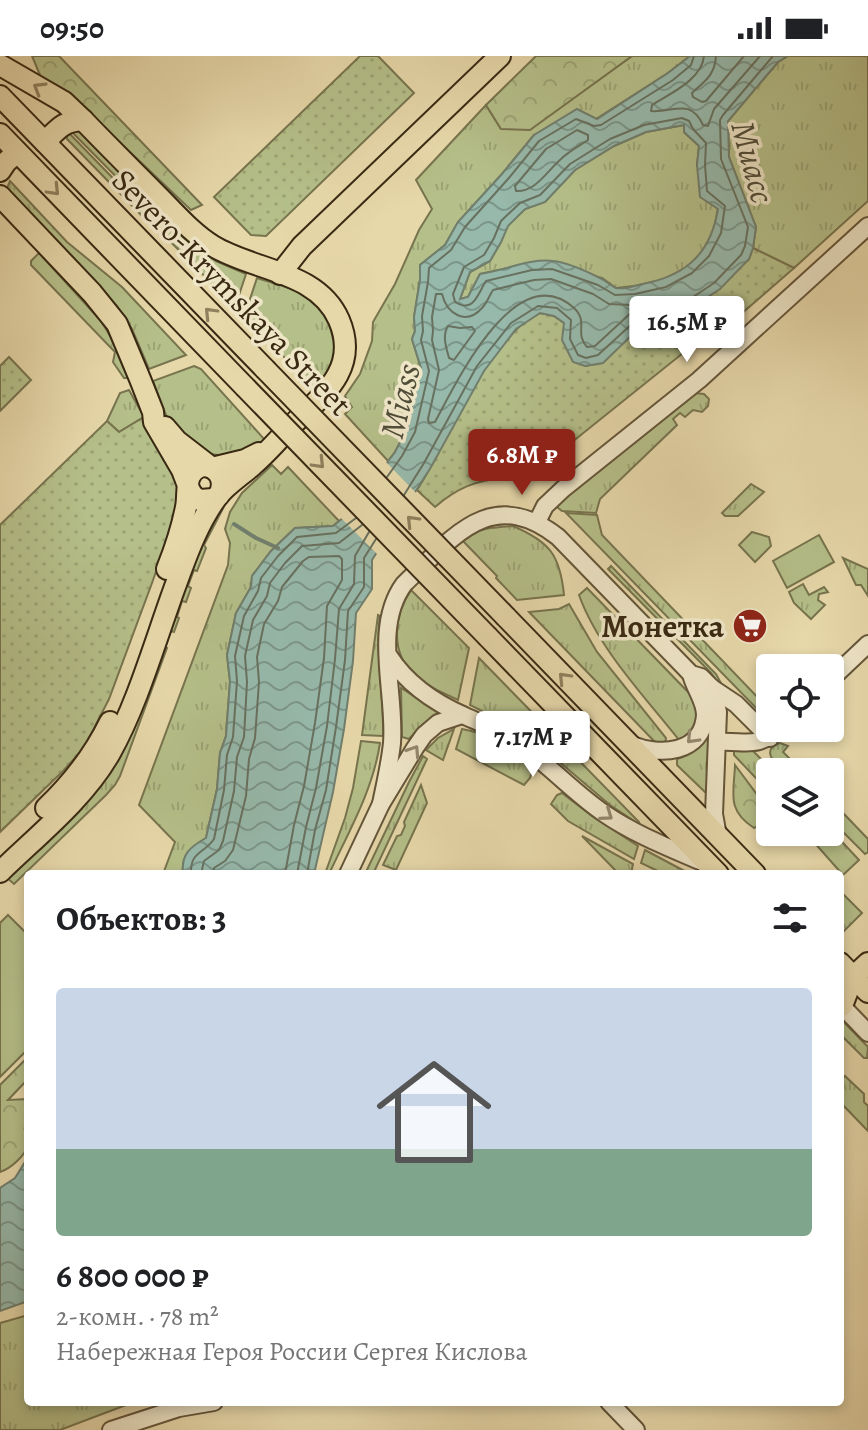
<!DOCTYPE html>
<html lang="ru">
<head>
<meta charset="utf-8">
<style>
  body { margin:0; font-family:Alegreya,serif; background:#f2f2f2; color:#202124; height:100vh; display:flex; flex-direction:column; font-size:30px; white-space:nowrap }
  * { box-sizing:border-box; margin:0 }
  p { font-size:26px; color:#757577 }
  .icon { flex:none; width:44px; height:44px; fill:none; stroke:currentColor; stroke-width:2; stroke-linecap:round; stroke-linejoin:round }
  .map { position:relative; flex:1; overflow:hidden }
  .details { position:absolute; left:24px; top:814px; width:820px; height:536px; display:flex; flex-direction:column; background:#fff; border-radius:8px; box-shadow:0 4px 12px #0003 }
  .details>* { flex:none }
  .fabs { position:absolute; left:756px; top:598px; display:grid; gap:16px }
  .fabs a { display:grid; place-items:center; width:88px; height:88px; border-radius:8px; background:#fff; box-shadow:0 4px 12px #0003; font-size:40px }
  .price { position:absolute; translate:-50% -68px; padding:0 18px; border-radius:8px; background:#fff; color:#222; font-size:26px; line-height:52px; filter:drop-shadow(0 2px 4px #0008) }
  .price::after { content:''; position:absolute; left:50%; top:48px; width:24px; height:18px; margin-left:-12px; background:inherit; clip-path:polygon(0 0,100% 0,50% 100%) }
  .price.on { background:#8f2418; color:#fff }
  ul { padding:0; list-style:none }
  li { display:grid; align-content:center; gap:16px; height:424px; padding:0 32px }
  li span { display:grid; place-items:center; height:248px; border-radius:8px; color:#555 }
  li>.icon { margin-inline-start:auto }
  span .icon { width:144px; height:144px; fill:#fffc; stroke-width:1 }
  li b { font-size:34px }
  h2 { display:flex; justify-content:space-between; align-items:center; height:96px; padding:0 32px; font-size:34px }
  .status { display:flex; justify-content:space-between; align-items:center; height:56px; padding:0 40px; background:#fff; direction:ltr }
  .status svg { height:22px; fill:currentColor }
  .map>svg:first-child { display:block }
</style>
</head>
<body>
<div class="status"><b>09:50</b><svg viewBox="0 0 49 12"><path d="M0 12V9h3v3zM5 12V6h3v6zM10 12V3h3v9zM15 12V0h3v12zM26 1h20v11H26zM47 4h2v5h-2z"/></svg></div>
<div class="map">
<svg width="868" height="1374" viewBox="0 0 868 1374">
  <defs>
    <pattern id="grass-tufts" width="24" height="20" patternUnits="userSpaceOnUse" patternTransform="scale(2)"><rect width="24" height="20" fill="#b5bf89"/><path d="M3 7l-1-3M5 7V3M7 7l1-3M15 17l-1-3M17 17v-4M19 17l1-3" fill="none" stroke="#9ca475"/></pattern>
    <pattern id="forest-crowns" width="20" height="18" patternUnits="userSpaceOnUse" patternTransform="scale(2)"><rect width="20" height="18" fill="#b5bf89"/><path d="M2 6a3 3 0 1 1 6 0M12 15a3 3 0 1 1 6 0" fill="none" stroke="#9ca475"/></pattern>
    <pattern id="park-dots" width="8" height="8" patternUnits="userSpaceOnUse" patternTransform="scale(2)"><rect width="8" height="8" fill="#b5bf89"/><path d="M2 2h.1M6 6h.1" fill="none" stroke="#9ca475" stroke-width="1.8" stroke-linecap="round"/></pattern>
    <pattern id="water-waves" width="16" height="10" patternUnits="userSpaceOnUse" patternTransform="scale(2)"><rect width="16" height="10" fill="#97b9ab"/><path d="M0 5q4-4 8 0t8 0" fill="none" stroke="#7c968a"/></pattern>
  </defs>
  <rect width="100%" height="100%" fill="#e7d8aa"/>
  <filter id="stains"><feTurbulence type="fractalNoise" baseFrequency=".0025" numOctaves="4"/><feColorMatrix values="0 0 0 0 .2 0 0 0 0 .09 0 0 0 0 .02 0 0 0 .5 -.17"/></filter>
  <radialGradient id="worn" r=".72"><stop offset=".6" stop-color="#630" stop-opacity="0"/><stop offset="1" stop-color="#630" stop-opacity=".3"/></radialGradient>
  <g fill="url(#grass-tufts)" stroke="#77744e" stroke-width="2">
    <polygon points="632,0 690,0 668,17 596,63 534,79 502,118 458,166 445,189 420,209 420,224 414,261 415,275 412,283 421,312 407,373 395,396 388,405 345,358 352,351 345,340 360,318 372,285 373,266 395,228 419,174 432,153 416,124 486,49 501,73 530,73"/>
    <polygon points="788,0 868,0 868,145 794,212 753,192 756,171 729,101 728,65 778,6"/>
    <polygon points="684,69 684,76 699,90 697,109 718,152 714,174 703,195 686,212 662,224 634,230 616,232 602,222 531,207 480,218 468,241 460,243 470,216 490,205 501,186 507,170 525,153 545,146 575,114 614,90 646,76"/>
    <polygon points="69,73 77,73 185,183 216,205 246,218 235,251 150,165 149,154"/>
    <polygon points="66,76 69,77 146,156 145,163 67,83"/>
    <polygon points="10,125 67,186 122,231 186,299 149,313 132,273 117,250 94,224 9,136 7,132"/>
    <polygon points="39,197 101,265 118,293 130,322 124,322 113,306 115,296 31,209 31,205"/>
    <path d="M257 222C275 228 295 232 310 243 329 258 340 289 331 312 328 320 322 327 317 334L244 261Z"/>
    <polygon points="194,310 201,313 265,384 256,391 227,400 210,398 197,393 168,364 153,325"/>
    <polygon points="129,334 144,361 119,376 107,365 120,337"/>
    <polygon points="694,337 704,338 709,343 708,350 702,356 693,354 685,361 680,357 673,363 677,369 600,443 596,457 562,455 557,451 561,444"/>
    <path d="M272 409 281 418 288 411 339 465 333 470 295 472 271 495 252 520 251 531 236 557 227 599 230 625 226 680 220 697 217 733 206 782C190 792 181 798 183 818H163L175 786 139 749 228 509 230 487 225 473 230 456 242 437Z"/>
    <polygon points="751,428 764,436 738,460 725,460 722,457"/>
    <polygon points="230,439 204,489 206,492 197,515 194,514 188,530 191,532 186,546 182,545 177,561 179,562 174,576 171,575 165,591 167,592 120,720 115,729 106,739 14,828 6,821 80,748 194,500 220,454"/>
    <polygon points="566,457 597,459 602,479 762,646 770,644 770,649 760,656"/>
    <path d="M513 470C550 486 560 499 564 539L517 544 496 522 497 520 462 484C478 472 494 471 513 470Z"/>
    <polygon points="752,476 769,481 771,490 755,506 739,489"/>
    <polygon points="843,502 868,513 868,540 861,529 856,529"/>
    <polygon points="611,510 716,618 727,638 722,633 711,617 608,513"/>
    <polygon points="803,528 809,539 824,531 828,536 819,538 818,544 825,549 811,563 794,547 789,536"/>
    <path d="M587 532 689 637C701 655 699 673 679 684 645 641 598 592 579 539Z"/>
    <path d="M411 534 469 592 458 644C444 637 427 631 415 620 390 597 393 560 411 534Z"/>
    <polygon points="569,548 597,596 666,682 665,688 656,687 529,556 559,553"/>
    <path d="M378 559 380 560C375 599 384 640 383 680L362 679Z"/>
    <polygon points="479,602 639,766 640,769 610,749 543,692 502,665 470,649"/>
    <polygon points="401,632 439,656 421,670 409,683 402,681"/>
    <polygon points="454,673 443,704 426,694 438,682"/>
    <path d="M462 673C482 676 525 695 532 715L530 722 524 729 456 693Z"/>
    <path d="M711 675 707 738 677 709V703C694 698 701 690 711 675Z"/>
    <path d="M361 685 380 687C373 734 349 775 329 818H325L345 762 353 732Z"/>
    <path d="M780 687 788 690 783 696 803 716H784C775 707 760 694 780 687Z"/>
    <polygon points="734,689 751,693 774,716 770,716 770,737 734,699"/>
    <polygon points="423,700 427,703 373,818 365,818 409,726"/>
    <polygon points="421,729 427,747 396,814 383,809 397,780 401,779 405,770 404,766"/>
    <polygon points="562,737 592,760 638,790 634,803 568,765 551,748 557,739"/>
    <polygon points="844,758 868,783 868,796 865,798 834,767"/>
    <polygon points="830,773 859,804 843,819 813,785 824,776 830,776"/>
    <polygon points="582,780 633,808 631,818 619,818"/>
    <polygon points="645,794 690,818 664,818 641,807"/>
    <polygon points="842,837 862,857 842,877 840,874 840,839"/>
    <polygon points="840,962 868,991 867,1002 864,1002 840,978"/>
    <polygon points="845,1020 864,1038 864,1046 868,1050 868,1075 840,1046 840,1025"/>
    <polygon points="28,1259 28,1346 134,1346 60,1374 0,1374 0,1267"/>
  </g>
  <g fill="url(#forest-crowns)" stroke="#77744e" stroke-width="2">
    <polygon points="32,0 59,0 202,149 191,154 68,37 42,24"/>
    <polygon points="536,0 632,0 530,74 501,73 486,49"/>
    <path d="M735 709 764 748 767 756 764 767 754 772C726 754 734 737 735 709Z"/>
    <path d="M28 1001V1023L8 1044 28 1043C28 1054 31 1080 28 1089 25 1100 10 1113 0 1116V1029Z"/>
  </g>
  <g fill="url(#park-dots)" stroke="#77744e" stroke-width="2">
    <polygon points="360,0 378,0 414,37 266,180 251,179 214,141"/>
    <path d="M753 192 794 212 725 272 683 297 536 415C525 420 517 421 505 422 476 424 457 432 435 451L417 434C450 382 472 319 515 275 522 267 532 262 540 257L554 260 564 267 585 310 602 307 638 273 649 269 668 267 749 203Z"/>
    <polygon points="9,301 31,324 0,355 0,310"/>
    <polygon points="144,361 179,428 174,464 152,527 109,643 84,692 63,715 0,776 0,469 107,365 119,376"/>
  </g>
  <g fill="#b5bf89" stroke="#77744e" stroke-width="2">
    <polygon points="819,479 834,506 787,532 773,505"/>
    <polygon points="8,859 28,879 28,993 0,1021 0,867"/>
  </g>
  <g fill="url(#water-waves)" stroke="#717f6e" stroke-width="2" fill-rule="evenodd">
    <path d="M690 0H788L778 6 728 65 729 101 756 171 753 192 749 203 720 233 668 267 649 269 638 273 603 307 585 310 573 306 562 284 564 267 554 260 540 257 516 273 484 315 431 411 372 504V533L356 557 353 605 344 673 333 736 314 818H183C181 798 190 791 206 782L217 733 220 697 226 680 230 625 227 599 236 557 251 531 252 520 271 495 295 472 333 470 349 457 395 396 407 373 421 312 412 283 415 275 414 261 420 224V209L445 189 458 166 502 118 534 79 577 53 597 63 668 17ZM684 69V76L699 90 697 109 700 141 718 153C711 195 689 218 647 227 638 229 624 234 616 232 611 230 605 224 600 222 588 216 566 206 553 205 529 202 504 215 480 218L468 241 460 243 470 216 490 205 501 186 508 170 525 153 545 146 575 114 614 90 646 76Z"/>
    <polygon points="28,1101 28,1245 0,1255 0,1132 15,1122"/>
  </g>
  <polygon fill="#e7d8aa" points="384,404 418,439 379,500 339,460 346,454"/>
  <g fill="none" stroke-linecap="round" stroke-linejoin="round">
    <g stroke="#68715f" stroke-width="2">
      <path d="M704 0C702 24 669 38 652 49L651 55C673 57 690 41 703 69L708 70 714 53 760 0"/>
      <path d="M716 0C715 19 705 25 692 37L693 41 702 46 706 45 744 0"/>
      <path d="M682 62 689 65 693 73 706 87 705 109 707 135 725 150 721 177 709 200 692 217 666 231 635 238 615 239 598 229 552 213 532 214 486 225C478 237 474 258 455 246L453 238 464 211 484 199 494 182 501 165 520 147 540 139 570 108 610 83 644 69Z"/>
      <path d="M577 74 588 79V84C579 90 569 95 561 103 547 115 536 136 516 135L515 130 546 93Z"/>
      <path d="M551 223 593 238 609 248 631 249 634 254 595 290 587 291C574 277 589 266 574 252 516 200 456 327 435 366L429 367 428 363 439 314 432 284 433 275 432 261 436 238H442C447 258 466 270 482 252 487 247 489 240 493 234L534 224Z"/>
      <path d="M448 270 460 272 472 271 475 275 454 304 449 302C446 291 442 279 448 270Z"/>
      <polyline points="387,421 402,400 415,376 429,315 421,284 423,275 422,260 428,226 429,212 451,194 465,171 508,123 539,85 576,63 594,70 601,69 673,24 691,9 694,0"/>
      <polyline points="404,439 424,407 477,310 511,267 538,250 557,252 571,264 570,283 578,299 586,302 598,299 634,266 647,261 666,259 714,227 741,199 745,190 748,171 721,103 720,64 723,59 773,0"/>
      <path d="M191 818C190 795 204 798 214 783L224 734 227 699 233 681 237 625 235 600 244 560 258 535 261 522 278 500 297 481 336 477 356 462"/>
      <polyline points="201,818 204,805 219,794 223,785 234,735 237,701 244,681 247,626 245,600 253,564 267,540 270,527 285,507 302,490 339,487 362,469"/>
      <polyline points="213,818 214,812 225,805 233,794 246,740 249,703 255,682 259,626 257,601 264,568 278,545 282,531 303,505 309,501 339,500 342,503 342,524 327,550 324,602 315,667 304,730 294,769 285,818"/>
      <polyline points="297,818 306,771 316,732 327,670 335,603 339,553 354,528 355,500 369,476"/>
      <polyline points="307,818 315,774 326,734 336,671 345,604 348,555 364,531 364,502 376,483"/>
    </g>
    <polyline stroke="#717f6e" stroke-width="4" points="234,468 256,482 278,492"/>
    <g stroke="#645539" stroke-width="20">
      <g id="minor">
        <polyline points="537,466 545,450 563,433 699,324 868,170"/>
        <path d="M389 600C407 628 435 647 465 660 480 667 495 672 509 681 544 703 571 735 605 758 636 779 670 792 704 807"/>
        <polyline points="830,624 868,588"/>
        <polyline points="712,632 736,648 770,682"/>
        <path d="M717 686C746 684 756 694 780 672"/>
        <path d="M632 689C659 700 703 698 705 659 705 644 694 632 691 618"/>
        <path d="M381 748C385 728 390 707 392 687 396 636 372 572 404 528 452 483 490 428 558 481L691 618 701 621 712 632 718 656 714 758 718 780"/>
        <polyline points="348,818 381,748 415,692 424,679 438,667 462,659"/>
        <polyline points="842,950 868,977"/>
        <polyline points="609,1346 636,1374"/>
        <polyline points="111,1374 179,1352 214,1346"/>
      </g>
    </g>
    <g stroke="#392913" stroke-width="24">
      <g id="major">
        <path d="M0 9 64 46 83 64C63 65 58 73 45 86"/>
        <polyline points="0,40 265,313"/>
        <polyline points="0,78 245,331"/>
        <polyline points="0,115 6,106 17,96"/>
        <path d="M0 140 92 237 117 268 140 323 153 356 154 366 182 414 190 435 194 441 200 444 213 443 219 439C231 415 201 399 190 420 186 429 188 441 186 451 182 472 175 493 167 513"/>
        <polyline points="280,218 302,190 500,0"/>
        <polyline points="165,371 177,385 212,412 245,404 259,397"/>
        <polyline points="506,561 755,818"/>
        <polyline points="488,581 718,818"/>
        <path d="M46 752C72 727 94 699 110 666"/>
        <path d="M0 816C38 779 84 743 110 697 138 647 156 582 176 528 187 498 198 467 217 441 226 429 242 419 253 409 267 397 279 383 291 370 322 340 360 313 339 264 318 215 254 215 213 190 192 177 176 158 159 141 134 116 108 90 83 64"/>
        <polyline points="840,907 868,936"/>
        <polyline points="842,950 853,921 868,907"/>
      </g>
    </g>
    <use href="#minor" stroke="#efe6c8" stroke-width="16"/>
    <use href="#major" stroke="#e7d8aa" stroke-width="20"/>
    <g stroke="#392913" stroke-width="24" stroke-linecap="butt">
      <g id="major-bridge">
        <polyline points="265,313 506,561"/>
        <polyline points="245,331 488,581"/>
      </g>
    </g>
    <use href="#major-bridge" stroke="#e7d8aa" stroke-width="20"/>
  </g>
  <defs><path id="oneway-chevron" d="M-2-3.5L2.5 0L-2 3.5" fill="none" stroke-width="1.6" stroke-linecap="round" stroke-linejoin="round" transform="scale(2)"/></defs>
  <g stroke="#90805e">
    <use href="#oneway-chevron" transform="translate(39 32) rotate(-149)"/>
    <use href="#oneway-chevron" transform="translate(54 134) rotate(46)"/>
    <use href="#oneway-chevron" transform="translate(210 257) rotate(-134)"/>
    <use href="#oneway-chevron" transform="translate(319 407) rotate(46)"/>
    <use href="#oneway-chevron" transform="translate(412 465) rotate(-134)"/>
    <use href="#oneway-chevron" transform="translate(564 622) rotate(-134)"/>
  </g>
  <g stroke="#94886e">
    <use href="#oneway-chevron" transform="translate(692 682) rotate(134)"/>
    <use href="#oneway-chevron" transform="translate(414 695) rotate(-57)"/>
    <use href="#oneway-chevron" transform="translate(607 759) rotate(35)"/>
  </g>
  <defs>
    <g id="supermarket-disc" transform="scale(1.8)"><circle r="9.5" fill="#8f2418" stroke="#efe6c8"/><path d="M-6-5.5h2.5l.6 2H6L4.5 2H-2.5L-4.4-4H-6ZM-1.5 3.2a1.3 1.3 0 1 0 .1 0ZM3 3.2a1.3 1.3 0 1 0 .1 0Z" fill="#fff"/></g>
  </defs>
  <g fill-rule="evenodd">
    <use href="#supermarket-disc" x="750" y="570"/>
  </g>
  <g text-anchor="middle" dominant-baseline="central" stroke-width="7" stroke-linejoin="round" paint-order="stroke">
    <g font-size="32" fill="#392913" stroke="#efe6c8">
      <text transform="translate(232 236) rotate(46)">Severo-Krymskaya Street</text>
    </g>
    <g font-size="32" font-weight="bold" fill="#392913" stroke="#efe6c8" text-anchor="end">
      <text x="724" y="570">Монетка</text>
    </g>
    <g font-size="34" font-style="italic" fill="#504d39" stroke="#efe6c8">
      <text transform="translate(753 106) rotate(75)">Миасс</text>
      <text transform="translate(400 345) rotate(-76)">Miass</text>
    </g>
  </g>
  <rect width="100%" height="100%" filter="url(#stains)"/>
  <rect width="100%" height="100%" fill="url(#worn)"/>
</svg>
<div class="fabs">
<a><svg class="icon" aria-label="locate" viewBox="0 0 24 24"><circle cx="12" cy="12" r="6"/><path d="M12 2v4M12 18v4M2 12h4M18 12h4"/></svg></a>
<a><svg class="icon" aria-label="layers" viewBox="0 0 24 24"><path d="M12 4l9 5-9 5-9-5zM3 14l9 5 9-5"/></svg></a>
</div>
<b class="price" style="left:687px;top:308px">16.5M ₽</b>
<b class="price on" style="left:522px;top:441px">6.8M ₽</b>
<b class="price" style="left:533px;top:723px">7.17M ₽</b>
<section class="details">
<h2>Объектов: 3<svg class="icon" aria-label="filters" viewBox="0 0 24 24"><path d="M4 7h16M4 17h16"/><circle cx="9" cy="7" r="2"/><circle cx="15" cy="17" r="2"/></svg></h2>
<ul>
<li><span style="background:linear-gradient(#c9d6e8 65%,#7fa58c 0)"><svg class="icon" aria-label="home" viewBox="0 0 24 24"><path d="M3 11l9-7 9 7M6 9v11h12V9"/></svg></span><div><b>6 800 000 ₽</b><p>2-комн. · 78 m²</p><p>Набережная Героя России Сергея Кислова</p></div></li>
</ul>
</section>
</div>
</body>
</html>
